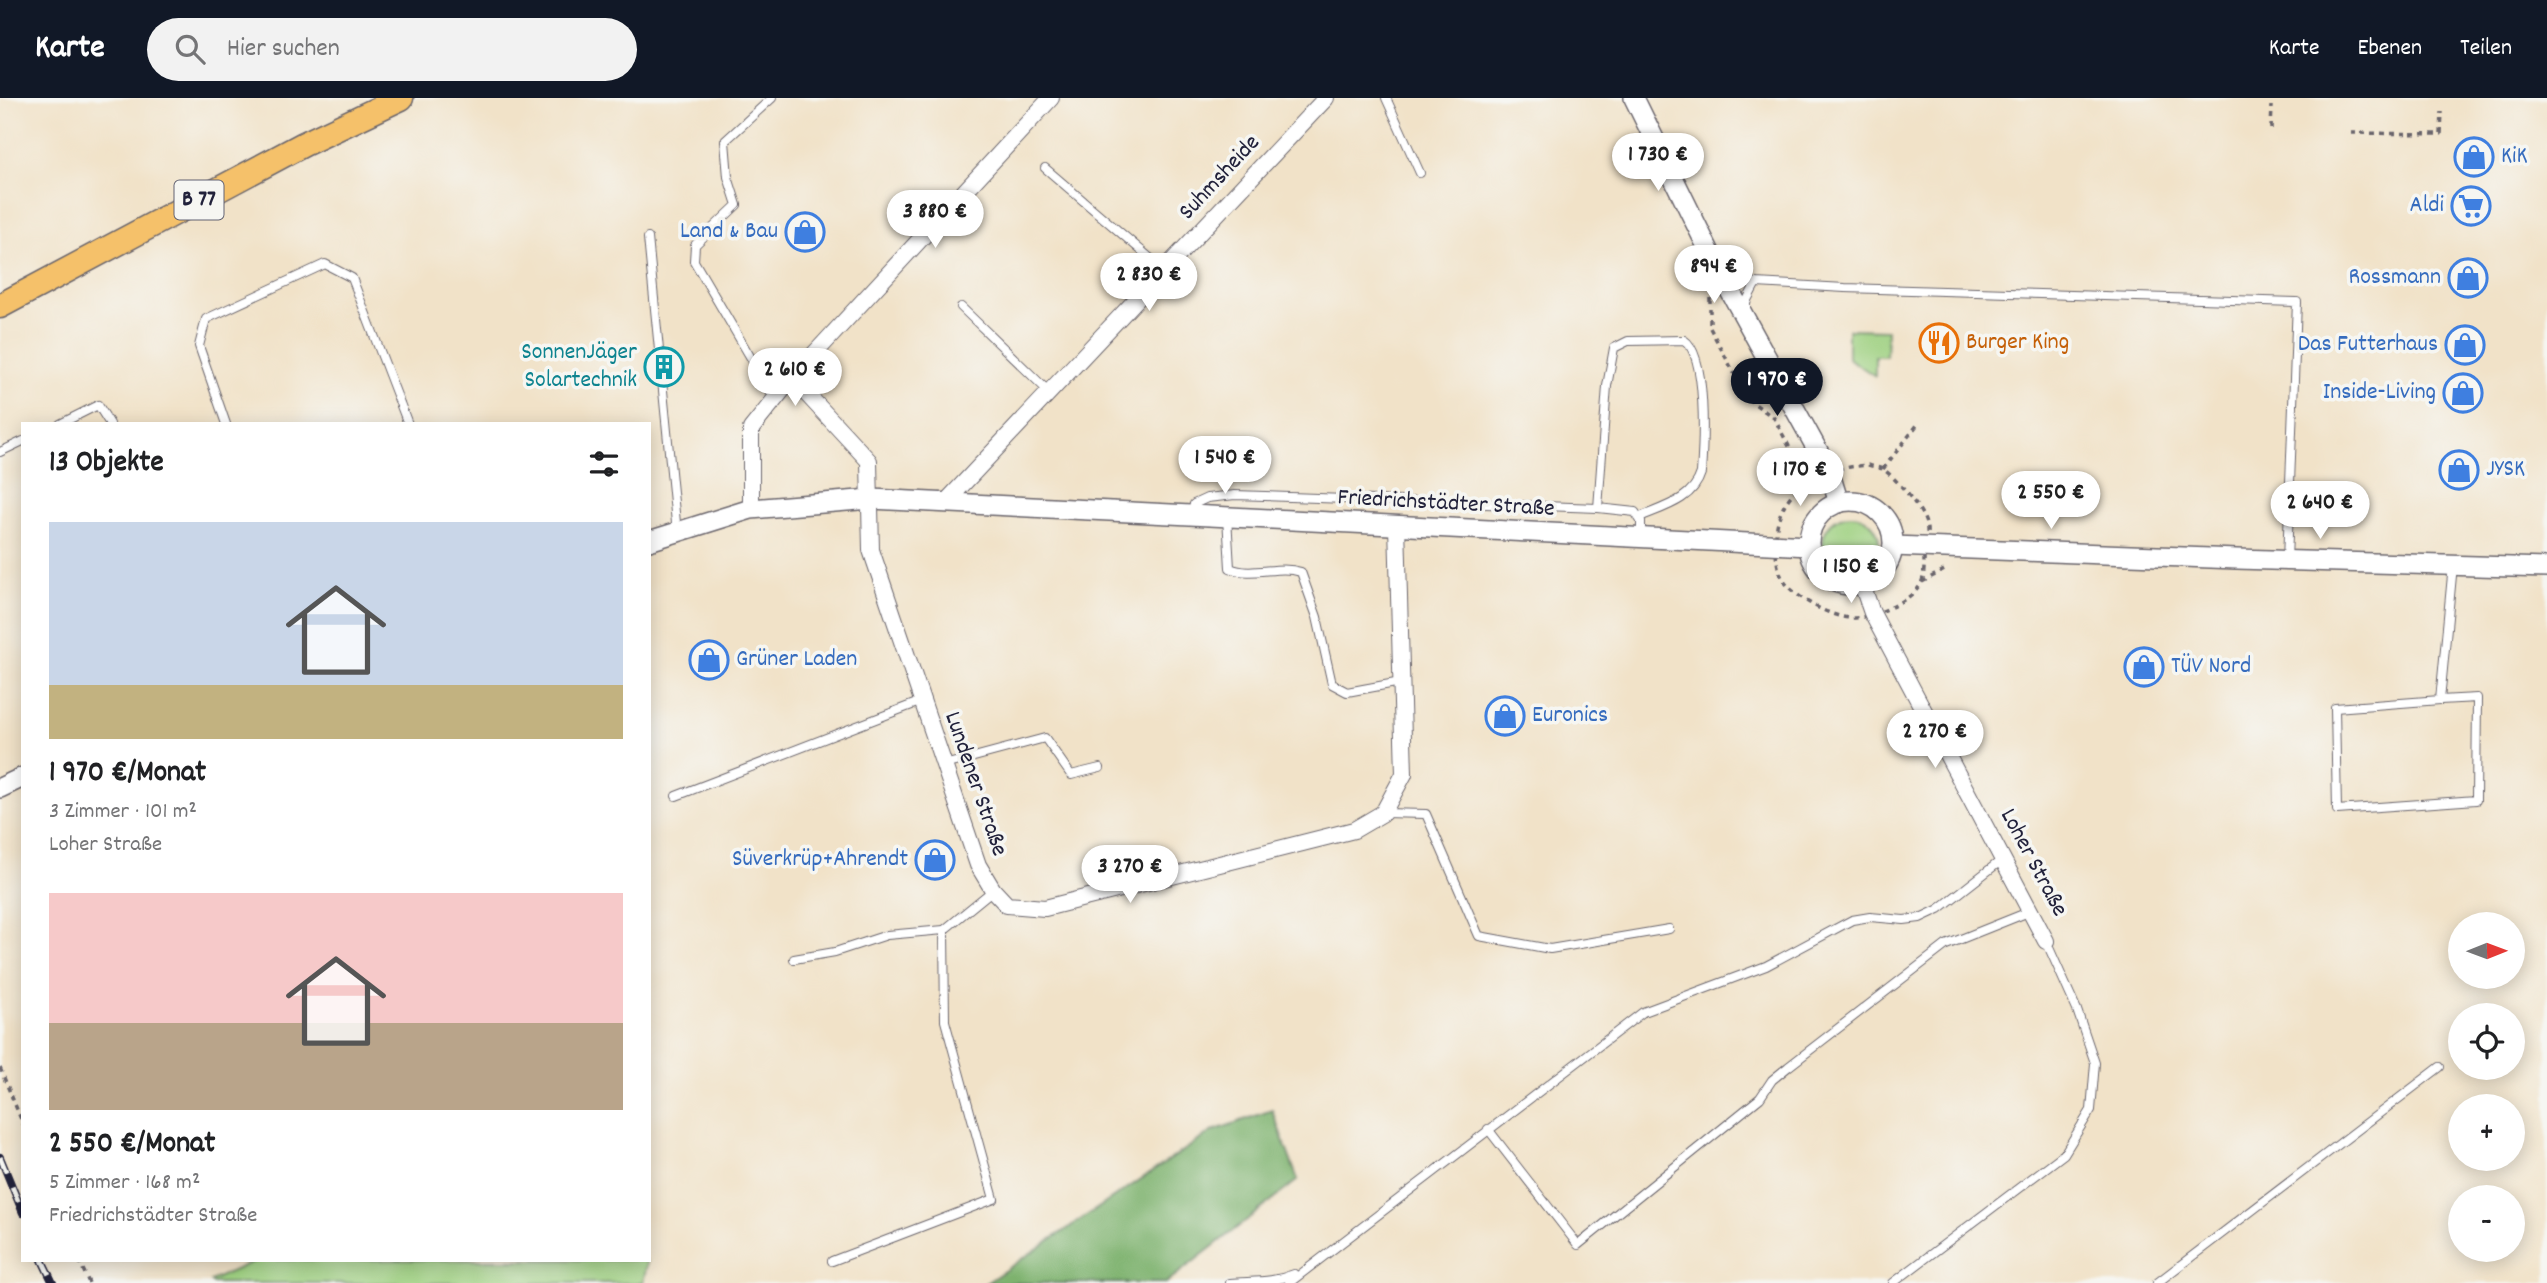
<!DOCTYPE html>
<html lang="de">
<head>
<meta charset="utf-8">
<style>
  body { margin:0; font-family:Dekko,sans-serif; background:#f2f2f2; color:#202124; height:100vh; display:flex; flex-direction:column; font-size:26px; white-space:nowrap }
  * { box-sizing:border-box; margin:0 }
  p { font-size:23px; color:#757577 }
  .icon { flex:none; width:38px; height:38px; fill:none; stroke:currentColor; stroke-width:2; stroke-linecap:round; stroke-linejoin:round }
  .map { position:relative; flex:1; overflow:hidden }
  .panel { position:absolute; left:21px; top:324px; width:630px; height:840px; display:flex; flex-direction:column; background:#fff; border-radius:0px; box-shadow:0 4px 18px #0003 }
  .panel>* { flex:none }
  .needle { width:46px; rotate:89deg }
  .buttons { position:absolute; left:2448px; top:814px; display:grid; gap:14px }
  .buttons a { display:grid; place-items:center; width:77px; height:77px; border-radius:50%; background:#fff; box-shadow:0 4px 18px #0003; font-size:35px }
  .price { position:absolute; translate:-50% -60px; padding:0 16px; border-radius:24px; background:#fff; color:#222; font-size:23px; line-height:46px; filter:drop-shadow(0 2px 4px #0008) }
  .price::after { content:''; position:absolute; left:50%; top:42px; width:21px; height:16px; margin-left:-10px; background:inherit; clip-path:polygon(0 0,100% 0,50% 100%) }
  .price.current { background:#111827; color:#fff }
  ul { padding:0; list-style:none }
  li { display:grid; align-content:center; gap:14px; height:371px; padding:0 28px }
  li span { display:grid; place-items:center; height:217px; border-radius:0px; color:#555 }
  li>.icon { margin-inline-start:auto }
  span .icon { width:126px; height:126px; fill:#fffc; stroke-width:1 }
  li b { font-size:30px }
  h2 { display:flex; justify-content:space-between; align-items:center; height:84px; padding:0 28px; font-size:30px }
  header { display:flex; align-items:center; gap:42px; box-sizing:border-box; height:98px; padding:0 35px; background:#111827; color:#fff }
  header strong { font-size:33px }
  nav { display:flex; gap:38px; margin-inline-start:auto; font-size:24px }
  .search { width:490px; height:63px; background:#f2f2f2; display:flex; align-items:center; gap:18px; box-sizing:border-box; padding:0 24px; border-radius:38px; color:#757577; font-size:26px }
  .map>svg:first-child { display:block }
</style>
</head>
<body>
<header>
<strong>Karte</strong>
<div class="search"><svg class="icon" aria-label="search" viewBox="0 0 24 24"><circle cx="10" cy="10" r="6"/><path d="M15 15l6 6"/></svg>Hier suchen</div>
<nav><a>Karte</a><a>Ebenen</a><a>Teilen</a></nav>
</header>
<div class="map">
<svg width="2547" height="1185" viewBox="0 0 2547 1185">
  <rect width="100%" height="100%" fill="#f6f6f2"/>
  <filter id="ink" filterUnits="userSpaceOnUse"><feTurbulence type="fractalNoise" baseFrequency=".0143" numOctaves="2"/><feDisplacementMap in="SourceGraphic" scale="14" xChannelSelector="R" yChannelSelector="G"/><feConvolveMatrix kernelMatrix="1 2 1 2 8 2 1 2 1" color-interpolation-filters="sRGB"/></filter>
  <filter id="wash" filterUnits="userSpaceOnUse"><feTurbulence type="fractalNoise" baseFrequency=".00686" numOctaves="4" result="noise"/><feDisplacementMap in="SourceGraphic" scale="28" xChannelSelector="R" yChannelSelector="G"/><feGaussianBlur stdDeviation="1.57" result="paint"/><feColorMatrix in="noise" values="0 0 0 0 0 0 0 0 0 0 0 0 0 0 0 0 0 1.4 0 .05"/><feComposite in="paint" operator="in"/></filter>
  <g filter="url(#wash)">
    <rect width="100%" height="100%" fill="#f1e2c8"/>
    <g fill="#9ed080" stroke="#60795e" stroke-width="2">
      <polygon points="1848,231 1887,232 1886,258 1875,258 1875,278 1848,260"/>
      <circle cx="1851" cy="445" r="28"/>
      <polygon points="257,1162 646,1162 647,1165 643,1185 212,1185 210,1183"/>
    </g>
    <polygon fill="#7eb26e" stroke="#506a54" stroke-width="2" points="1272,1012 1298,1082 1166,1185 986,1185 1213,1033"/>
  </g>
  <g filter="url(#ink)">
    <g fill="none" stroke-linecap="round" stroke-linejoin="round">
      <g stroke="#6a656c" stroke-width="10">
        <g id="service">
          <polyline points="772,0 725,43 728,79 737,107 695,147 694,163 775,301"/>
          <polyline points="1386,0 1420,75"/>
          <polyline points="1045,70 1164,172"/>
          <polyline points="648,140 677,435"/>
          <polyline points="1725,175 1756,185 1845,190 2297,204 2287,462"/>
          <polyline points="961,209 1049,294"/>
          <polyline points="1746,211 1746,204 1756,185"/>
          <polyline points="60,326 98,307 110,326"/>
          <polyline points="226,326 199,248 206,221 325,166 352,180 408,326"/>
          <polyline points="0,354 23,343"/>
          <path d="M1598 410 1607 288 1614 250 1628 243 1684 242C1708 257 1703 348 1701 375 1693 402 1663 409 1640 419"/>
          <polyline points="1192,417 1194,406 1207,400 1235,397 1598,410 1635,414 1641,423 1641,439"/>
          <path d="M1227 419 1230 470C1253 480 1277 466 1301 474L1317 519 1332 586 1347 594 1401 584"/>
          <polyline points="2440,602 2477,600 2476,702 2337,712 2335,610 2440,602 2453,467"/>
          <polyline points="944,667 1045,640 1071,677 1100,670"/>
          <polyline points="676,698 922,603"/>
          <polyline points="1383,715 1426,716 1479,838 1550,851 1669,831"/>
          <polyline points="794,861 835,854 887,837 944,832"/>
          <polyline points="1488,1031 1578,1147 1760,1000 1772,982 1788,969 1946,847 2031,813"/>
          <polyline points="832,1163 994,1101 945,923 944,832 993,792"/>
          <path d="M1230 1185C1253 1183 1273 1185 1294 1176"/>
          <polyline points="1289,1185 1643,914 1766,868 1852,822 1870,819 1904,822 1920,820 1939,811 2003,761"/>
          <polyline points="1893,1185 2064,1056 2091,1012 2095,965 2077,912 2046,843"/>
          <polyline points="2157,1185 2440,969"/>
        </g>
      </g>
      <g stroke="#6a656c" stroke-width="18">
        <g id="minor">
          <polyline points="792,280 1051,0"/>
          <polyline points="945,405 1326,0"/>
          <polyline points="751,411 751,331 792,280 869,363 871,452 978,767 993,792 1007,807 1045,810 1354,732 1383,715 1404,676 1397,427"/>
          <polyline points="1862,486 1872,515 2046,843"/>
        </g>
      </g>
      <g stroke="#6a656c" stroke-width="22">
        <g id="tertiary">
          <polyline points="1634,0 1719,173 1829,373 1839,405"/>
          <circle cx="1851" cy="445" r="42"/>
          <polyline points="649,443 751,411 871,401 1809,448"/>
          <polyline points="1893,448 2237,461 2547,470"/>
          <polyline points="0,690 23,679"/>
        </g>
      </g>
      <g stroke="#6a656c" stroke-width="27">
        <polyline id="primary" points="0,208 304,46 401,0"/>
      </g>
      <g stroke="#6a656c" stroke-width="3.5" stroke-dasharray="5 5" stroke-linecap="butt">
        <polyline points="2271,31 2272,8"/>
        <polyline points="2351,35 2441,36 2442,14"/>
        <polyline points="1710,200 1710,230 1748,301 1774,320 1807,382"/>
        <path d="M1868 367C1873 369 1880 369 1884 372 1896 380 1923 412 1926 426 1929 435 1925 448 1924 458 1924 468 1925 481 1919 489 1908 504 1872 520 1853 520 1833 521 1794 499 1784 483 1777 472 1776 460 1776 447 1773 391 1819 370 1868 367Z"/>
        <polyline points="1883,371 1918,326"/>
        <polyline points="1922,484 1948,470"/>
        <polyline points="0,970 23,1026"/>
        <polyline points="79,1162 89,1185"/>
        <polyline points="43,1168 51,1185"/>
      </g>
      <use href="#service" stroke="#fff" stroke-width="8"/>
      <use href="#minor" stroke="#fff" stroke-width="16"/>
      <use href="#tertiary" stroke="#fff" stroke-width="19"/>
      <use href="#primary" stroke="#f5c16b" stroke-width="24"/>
      <g stroke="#22223b" stroke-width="8">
        <g id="rail">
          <polyline points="0,1059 23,1115"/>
          <polyline points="42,1162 53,1185"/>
        </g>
      </g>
      <use href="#rail" stroke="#f6f6f2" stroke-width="5" stroke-dasharray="16" stroke-linecap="butt"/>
    </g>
  </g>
  <defs>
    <g id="shop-ring" transform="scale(2.0125)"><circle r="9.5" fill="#f6f6f2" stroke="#3f7fe0" stroke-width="1.5"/><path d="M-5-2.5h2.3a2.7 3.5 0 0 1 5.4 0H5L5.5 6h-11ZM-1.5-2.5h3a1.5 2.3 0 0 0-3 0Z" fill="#3f7fe0"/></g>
    <g id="supermarket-ring" transform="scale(2.0125)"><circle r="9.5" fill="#f6f6f2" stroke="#3f7fe0" stroke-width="1.5"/><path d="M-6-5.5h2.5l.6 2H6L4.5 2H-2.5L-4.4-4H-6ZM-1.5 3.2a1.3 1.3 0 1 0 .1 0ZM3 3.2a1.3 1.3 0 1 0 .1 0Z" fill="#3f7fe0"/></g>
    <g id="restaurant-ring" transform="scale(2.0125)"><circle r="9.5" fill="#f6f6f2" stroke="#e8710a" stroke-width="1.5"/><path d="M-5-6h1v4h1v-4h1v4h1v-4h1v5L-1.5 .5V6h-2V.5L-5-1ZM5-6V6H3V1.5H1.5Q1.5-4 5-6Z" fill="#e8710a"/></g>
    <g id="building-ring" transform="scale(2.0125)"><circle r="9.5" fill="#f6f6f2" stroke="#0f9aa8" stroke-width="1.5"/><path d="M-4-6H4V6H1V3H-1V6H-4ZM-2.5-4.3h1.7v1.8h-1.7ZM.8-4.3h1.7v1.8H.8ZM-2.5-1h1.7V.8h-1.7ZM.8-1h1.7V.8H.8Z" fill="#0f9aa8"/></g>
  </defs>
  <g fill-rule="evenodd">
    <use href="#shop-ring" x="2474" y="59"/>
    <use href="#supermarket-ring" x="2471" y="108"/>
    <use href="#shop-ring" x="805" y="134"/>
    <use href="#shop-ring" x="2468" y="180"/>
    <use href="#restaurant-ring" x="1939" y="245"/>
    <use href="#shop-ring" x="2465" y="247"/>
    <use href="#building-ring" x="664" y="269"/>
    <use href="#shop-ring" x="2463" y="295"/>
    <use href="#shop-ring" x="2459" y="372"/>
    <use href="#shop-ring" x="709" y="562"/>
    <use href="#shop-ring" x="2144" y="569"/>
    <use href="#shop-ring" x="1505" y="618"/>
    <use href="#shop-ring" x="935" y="762"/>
  </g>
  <g text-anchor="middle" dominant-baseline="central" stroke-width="7" stroke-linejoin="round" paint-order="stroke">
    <rect fill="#f6f6f2" stroke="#626272" stroke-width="2" x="174.5" y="82.5" width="49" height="39" rx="5"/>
    <g font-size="23" font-weight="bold" fill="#22223b">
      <text x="199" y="102">B 77</text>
    </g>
    <g font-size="24" fill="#366cbe" stroke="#f6f6f2" text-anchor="end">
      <text x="2501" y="59" text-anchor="start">KiK</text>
      <text x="2444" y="108">Aldi</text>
      <text x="778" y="134">Land &amp; Bau</text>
      <text x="2441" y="180">Rossmann</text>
      <text x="2438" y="247">Das Futterhaus</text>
      <text x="2436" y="295">Inside-Living</text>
      <text x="2486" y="372" text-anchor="start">JYSK</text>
      <text x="736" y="562" text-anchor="start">Grüner Laden</text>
      <text x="2171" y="569" text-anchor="start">TÜV Nord</text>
      <text x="1532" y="618" text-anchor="start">Euronics</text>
      <text x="908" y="762">Süverkrüp+Ahrendt</text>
    </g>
    <g font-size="24" fill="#22223b" stroke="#f6f6f2">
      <text transform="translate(1220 80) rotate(-47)">Suhmsheide</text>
      <text transform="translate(1446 406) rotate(3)">Friedrichstädter Straße</text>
      <text transform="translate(975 686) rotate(71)">Lundener Straße</text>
      <text transform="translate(2033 765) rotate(62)">Loher Straße</text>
    </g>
    <g font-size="24" fill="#c56008" stroke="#f6f6f2" text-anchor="start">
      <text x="1966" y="245">Burger King</text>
    </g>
    <g font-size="24" fill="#0d838f" stroke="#f6f6f2" text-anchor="end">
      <text x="637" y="255">SonnenJäger<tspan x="637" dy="28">Solartechnik</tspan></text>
    </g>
  </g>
</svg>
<div class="buttons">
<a><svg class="needle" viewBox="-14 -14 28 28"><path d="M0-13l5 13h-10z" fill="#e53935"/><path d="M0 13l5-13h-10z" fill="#757577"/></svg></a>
<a><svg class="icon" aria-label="locate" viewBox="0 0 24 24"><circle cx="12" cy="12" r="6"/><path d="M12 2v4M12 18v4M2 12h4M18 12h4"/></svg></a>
<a>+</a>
<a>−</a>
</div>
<b class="price" style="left:1658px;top:95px">1 730 €</b>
<b class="price" style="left:935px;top:152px">3 880 €</b>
<b class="price" style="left:1714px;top:207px">894 €</b>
<b class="price" style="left:1149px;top:215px">2 830 €</b>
<b class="price" style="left:795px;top:310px">2 610 €</b>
<b class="price current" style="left:1777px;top:320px">1 970 €</b>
<b class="price" style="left:1225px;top:398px">1 540 €</b>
<b class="price" style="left:1800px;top:410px">1 170 €</b>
<b class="price" style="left:2051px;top:433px">2 550 €</b>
<b class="price" style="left:2320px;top:443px">2 640 €</b>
<b class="price" style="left:1851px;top:507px">1 150 €</b>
<b class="price" style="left:1935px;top:672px">2 270 €</b>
<b class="price" style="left:1130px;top:807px">3 270 €</b>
<section class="panel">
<h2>13 Objekte<svg class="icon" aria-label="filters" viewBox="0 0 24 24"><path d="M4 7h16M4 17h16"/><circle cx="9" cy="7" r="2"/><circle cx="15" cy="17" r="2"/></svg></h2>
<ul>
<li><span style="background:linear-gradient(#c9d6e8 75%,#c2b280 0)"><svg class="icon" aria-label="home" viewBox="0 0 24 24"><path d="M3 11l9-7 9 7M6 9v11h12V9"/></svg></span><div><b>1 970 €/Monat</b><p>3 Zimmer · 101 m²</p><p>Loher Straße</p></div></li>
<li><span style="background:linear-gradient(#f6c9c9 60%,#b9a48a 0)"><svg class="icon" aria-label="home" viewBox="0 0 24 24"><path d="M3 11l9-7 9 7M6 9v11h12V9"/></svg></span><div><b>2 550 €/Monat</b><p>5 Zimmer · 168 m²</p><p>Friedrichstädter Straße</p></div></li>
</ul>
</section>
</div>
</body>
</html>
